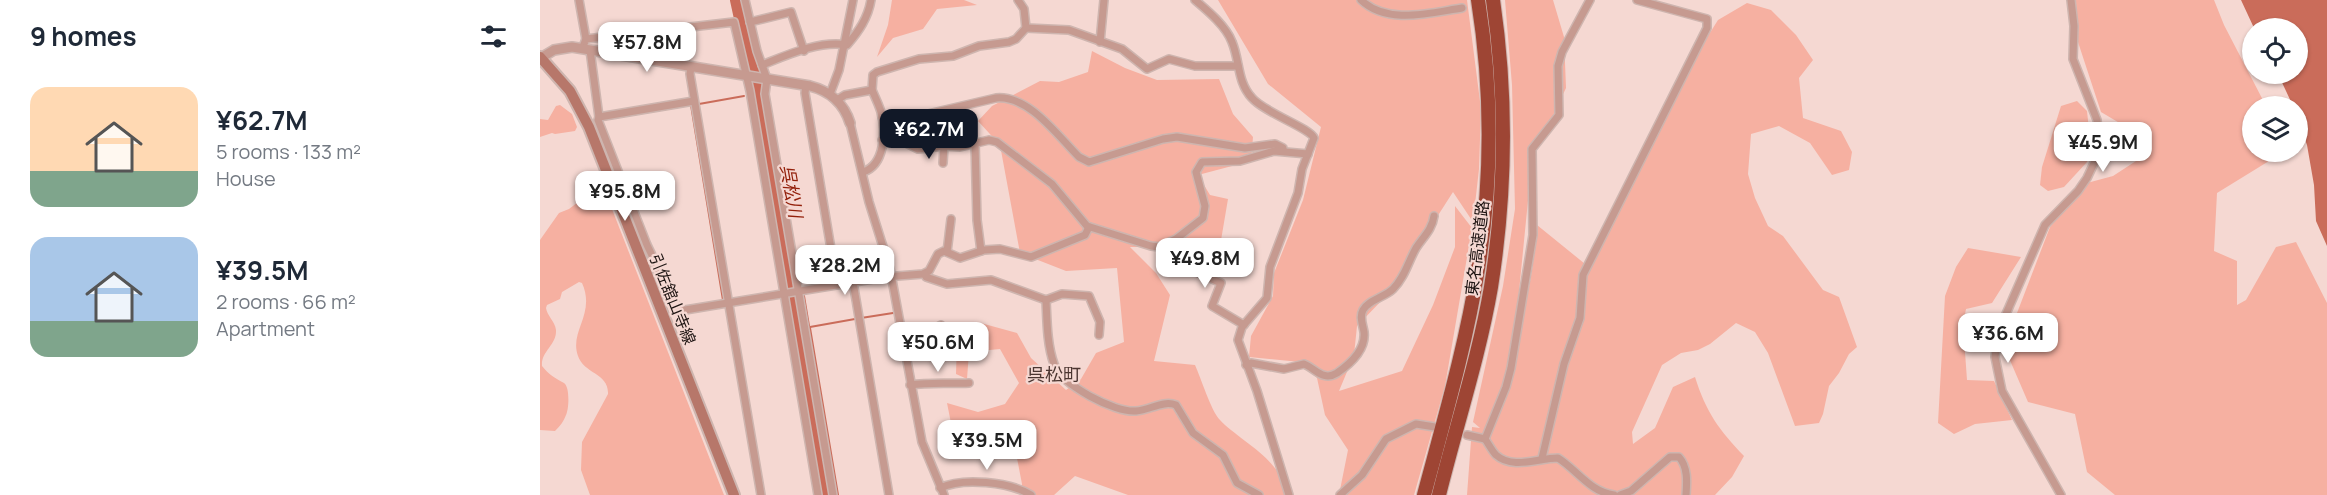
<!DOCTYPE html>
<html lang="en">
<head>
<meta charset="utf-8">
<style>
  body { margin:0; font-family:Manrope,"Noto Sans JP",sans-serif; background:#f6f6f7; color:#1f2937; height:100vh; display:flex; flex-direction:column; font-size:22px; white-space:nowrap }
  * { box-sizing:border-box; margin:0 }
  p { font-size:20px; color:#747a83 }
  .icon { flex:none; width:33px; height:33px; fill:none; stroke:currentColor; stroke-width:2; stroke-linecap:round; stroke-linejoin:round }
  .map { position:relative; flex:1; overflow:hidden }
  .details { display:flex; flex-direction:column; background:#fff; width:540px }
  .details>* { flex:none }
  .controls { position:absolute; left:1702px; top:18px; display:grid; gap:12px }
  .controls a { display:grid; place-items:center; width:66px; height:66px; border-radius:50%; background:#fff; box-shadow:0 2px 4px #0004; font-size:30px }
  .price { position:absolute; translate:-50% -51px; padding:0 14px; border-radius:12px; background:#fff; color:#222; font-size:20px; line-height:39px; filter:drop-shadow(0 2px 3px #0008) }
  .price::after { content:''; position:absolute; left:50%; top:36px; width:18px; height:14px; margin-left:-9px; background:inherit; clip-path:polygon(0 0,100% 0,50% 100%) }
  .price.on { background:#111827; color:#fff }
  ul { padding:0; list-style:none }
  li { display:flex; align-items:center; gap:18px; height:150px; padding:0 30px }
  li span { display:grid; place-items:center; flex:none; width:168px; height:120px; border-radius:18px; color:#555 }
  li>.icon { margin-inline-start:auto }
  span .icon { width:72px; height:72px; fill:#fffc; stroke-width:1 }
  li b { font-size:26px }
  h2 { display:flex; justify-content:space-between; align-items:center; height:72px; padding:0 30px; font-size:26px }
  main { display:flex; flex:1; min-height:0 }
  .map>svg:first-child { display:block }
</style>
</head>
<body>
<main>
<section class="details">
<h2>9 homes<svg class="icon" aria-label="filters" viewBox="0 0 24 24"><path d="M4 7h16M4 17h16"/><circle cx="9" cy="7" r="2"/><circle cx="15" cy="17" r="2"/></svg></h2>
<ul>
<li><span style="background:linear-gradient(#ffd9b3 70%,#7fa58c 0)"><svg class="icon" aria-label="home" viewBox="0 0 24 24"><path d="M3 11l9-7 9 7M6 9v11h12V9"/></svg></span><div><b>¥62.7M</b><p>5 rooms · 133 m²</p><p>House</p></div></li>
<li><span style="background:linear-gradient(#a9c7e8 70%,#7fa58c 0)"><svg class="icon" aria-label="home" viewBox="0 0 24 24"><path d="M3 11l9-7 9 7M6 9v11h12V9"/></svg></span><div><b>¥39.5M</b><p>2 rooms · 66 m²</p><p>Apartment</p></div></li>
</ul>
</section>
<div class="map">
<svg width="1787" height="495" viewBox="0 0 1787 495">
  <rect width="100%" height="100%" fill="#f5d8d2"/>
  <g fill="#f6b0a1">
    <polygon points="352,0 424,0 437,5 397,9 383,29 353,38 337,57 348,25"/>
    <polygon points="678,0 927,0 941,109 939,169 933,222 913,192 847,295 817,326 814,355 799,391 862,371 893,305 915,247 915,206 932,228 905,386 874,495 799,495 808,450 785,415 777,378 760,362 709,357 711,336 733,296 734,273 763,200 781,127 728,84"/>
    <path d="M965 0H1013L1024 37 1026 88 992 160 974 342C988 303 994 265 997 225L1050 268 1168 36 1178 20 1207 3 1231 10 1256 35 1273 60 1259 78 1263 118 1301 131 1312 152 1309 170 1292 175 1270 143 1239 126 1211 134 1208 174 1215 198 1228 226 1243 236 1283 290 1299 297 1317 347 1309 354 1299 373 1289 386 1283 414 1279 423 1255 426 1228 353 1215 332 1196 323 1170 344 1158 350 1141 353 1122 365 1092 432 1093 444 1115 428 1133 387 1155 377C1166 412 1179 430 1204 456L1192 477 1175 495H927L932 427 940 428 933 422 963 286 975 209 972 85Z"/>
    <polygon points="1536,0 1674,0 1684,25 1726,106 1713,106 1713,152 1740,152 1729,161 1677,193 1674,251 1697,261 1697,305 1706,300 1736,247 1756,242 1787,303 1787,495 1575,495 1547,472 1535,414 1488,402 1469,358 1472,326 1510,227 1547,183 1573,176 1596,161 1598,134 1561,112 1537,39"/>
    <path d="M552 51 585 68 617 80 679 79 693 114 713 137 711 161 658 175 670 195 688 199 678 258 655 265 628 247H590L616 273 630 295 614 361 655 365C661 378 671 411 680 420 698 440 747 462 744 495H588L535 476 514 495H480L482 484 476 453 433 447 416 448 407 403 438 412 465 404 479 383 460 349 429 352 427 379 416 374 417 342H429L437 322 477 333 491 358 526 390 541 379 556 353 584 342 577 268 526 271 480 253 460 145 438 121 452 106 500 81 519 82 548 72Z"/>
    <polygon points="1537,101 1547,111 1550,139 1547,162 1524,187 1508,191 1500,185 1502,167 1521,106"/>
    <polygon points="20,105 32,114 37,127 35,131 15,134 12,133 0,137 0,119 8,120 16,106"/>
    <path d="M55 180 64 191 68 199 184 495H50L41 470 42 442 68 394C69 373 44 374 38 356 29 331 56 314 42 283L39 282 22 292 20 299 7 305 6 308C7 316 15 321 16 330 17 345 1 351 2 366 9 375 15 378 24 383 30 387 29 409 26 415 24 421 20 426 15 431L0 430V240L19 213 29 209 50 193 52 182Z"/>
    <polygon points="1428,248 1481,257 1452,303 1426,309 1423,324 1427,380 1454,381 1472,420 1435,424 1414,434 1398,423 1405,296 1416,267"/>
  </g>
  <polygon fill="#ca6c5a" points="1701,0 1787,0 1787,246 1776,221 1774,185 1767,145 1758,119 1758,106 1753,106 1738,74 1758,74 1758,28 1714,28"/>
  <g fill="none" stroke-linecap="round" stroke-linejoin="round">
    <g stroke="#ca6c5a" stroke-width="2">
      <polyline points="159,104 204,96"/>
      <polyline points="151,105 183,300"/>
      <polyline points="61,120 150,105"/>
      <polyline points="264,296 269,326"/>
      <polyline points="321,318 353,313"/>
      <polyline points="270,327 315,319"/>
      <polyline points="270,328 298,495"/>
    </g>
    <polyline stroke="#ca6c5a" stroke-width="14" points="197,0 217,92 285,495"/>
    <g stroke="#ceb5af" stroke-width="10">
      <g id="minor">
        <polyline points="39,0 46,39"/>
        <polyline points="205,0 217,51 227,79 225,94 293,495"/>
        <path d="M655 0C668 11 686 26 692 42 700 61 697 82 712 98 725 113 770 128 774 138L762 169 758 193 730 267 727 298 702 327 698 340 717 391 749 495"/>
        <path d="M821 0C847 25 889 13 922 8"/>
        <polyline points="210,22 251,12 264,51"/>
        <polyline points="486,28 529,30 582,49 607,69 629,59 655,66 698,66"/>
        <polyline points="560,42 564,0"/>
        <polyline points="42,49 46,39 194,22 210,91 278,495"/>
        <polyline points="50,50 59,117"/>
        <path d="M222 65C247 55 280 40 307 45 319 31 328 18 331 0"/>
        <polyline points="151,67 150,74 221,495"/>
        <polyline points="266,85 265,93 297,285"/>
        <polyline points="290,94 299,70 313,0"/>
        <polyline points="297,100 305,95 332,90 333,75 337,72 379,59 413,56 439,46 469,42 476,39 486,28 484,9 478,0"/>
        <polyline points="154,101 59,117 58,120 107,245 139,311 345,277 383,274 389,271 398,254 404,251 420,258 444,250 460,249 491,257 545,235 549,227"/>
        <path d="M342 117 388 114 456 98C489 95 517 135 539 157L549 162 623 139 637 137 705 148 735 144 743 148V150"/>
        <polyline points="310,123 329,202 350,269 382,442 404,495"/>
        <polyline points="342,140 364,142 378,149 404,146 420,147 449,140 457,142 512,184 547,226 611,246 620,247 636,239 663,218 665,206 656,172 662,162 700,161 734,151 768,154"/>
        <polyline points="435,143 437,220 441,251"/>
        <polyline points="403,163 404,146"/>
        <path d="M323 172C345 165 346 132 341 112 339 105 335 97 332 90"/>
        <polyline points="624,246 645,267 681,283 672,306 704,325"/>
        <polyline points="407,252 411,219"/>
        <polyline points="385,274 386,277 407,284 451,280 506,300"/>
        <polyline points="313,282 349,495"/>
        <path d="M506 300C507 321 507 345 514 364 521 385 575 413 596 411 610 410 623 400 636 405L653 433 683 455 697 483 719 495"/>
        <polyline points="506,300 522,294 549,296 560,322 559,335"/>
        <polyline points="361,332 396,328 401,325"/>
        <path d="M706 365 711 363 744 369 764 364C775 368 783 382 797 373 810 364 826 349 824 332 823 325 819 317 823 310 828 300 845 297 853 289 865 277 868 262 876 248 883 237 892 230 894 216"/>
        <path d="M370 385C390 382 409 384 429 383"/>
        <path d="M927 435 945 439C948 443 952 451 956 455 973 470 998 458 1018 458 1037 470 1050 492 1074 495"/>
        <polyline points="945,439 966,387 971,368 993,235 992,149 1019,115 1018,66 1022,52 1050,0"/>
        <polyline points="1002,458 1024,364 1040,318 1043,275 1167,28 1167,19 1097,0"/>
        <path d="M400 488C423 477 470 482 491 495"/>
        <polyline points="800,495 822,475 846,439 876,424 895,427"/>
        <path d="M1080 495 1091 491 1130 457H1139C1148 467 1147 482 1146 495"/>
        <polyline points="1521,495 1462,391 1455,357 1459,330 1505,225 1538,191 1547,178 1556,159 1559,141 1557,120 1533,59 1534,26 1531,0"/>
      </g>
    </g>
    <g stroke="#ceb5af" stroke-width="12">
      <path id="tertiary" d="M1 58 14 50 32 47 270 86C290 91 304 104 310 123"/>
    </g>
    <g stroke="#ceb5af" stroke-width="14">
      <polyline id="secondary" points="0,57 30,91 49,127 194,495"/>
    </g>
    <g stroke="#ceb5af" stroke-width="16">
      <g id="motorway">
        <path d="M884 495C904 420 926 345 938 269 952 181 952 88 938 0"/>
        <path d="M899 495C916 426 939 357 951 287 966 192 967 95 953 0"/>
      </g>
    </g>
    <use href="#minor" stroke="#c69a90" stroke-width="7"/>
    <use href="#tertiary" stroke="#c69a90" stroke-width="9"/>
    <use href="#secondary" stroke="#b7776a" stroke-width="10"/>
    <use href="#motorway" stroke="#9e4534" stroke-width="14"/>
  </g>
  <g text-anchor="middle" dominant-baseline="central" stroke-width="4.5" stroke-linejoin="round" paint-order="stroke">
    <g font-size="16" fill="#1c1311" stroke="#f5d8d2">
      <text transform="translate(937 248) rotate(-83)">東名高速道路</text>
      <text transform="translate(133 299) rotate(68)">引佐舘山寺線</text>
    </g>
    <g font-size="18" font-style="italic" fill="#93210c" stroke="#f5d8d2">
      <text transform="translate(252 191) rotate(80)">呉松川</text>
    </g>
    <g font-size="18" fill="#4c3631" stroke="#f5d8d2">
      <text x="514" y="374">呉松町</text>
    </g>
  </g>
</svg>
<div class="controls">
<a><svg class="icon" aria-label="locate" viewBox="0 0 24 24"><circle cx="12" cy="12" r="6"/><path d="M12 2v4M12 18v4M2 12h4M18 12h4"/></svg></a>
<a><svg class="icon" aria-label="layers" viewBox="0 0 24 24"><path d="M12 4l9 5-9 5-9-5zM3 14l9 5 9-5"/></svg></a>
</div>
<b class="price" style="left:107px;top:73px">¥57.8M</b>
<b class="price on" style="left:389px;top:160px">¥62.7M</b>
<b class="price" style="left:1563px;top:173px">¥45.9M</b>
<b class="price" style="left:85px;top:222px">¥95.8M</b>
<b class="price" style="left:665px;top:289px">¥49.8M</b>
<b class="price" style="left:305px;top:296px">¥28.2M</b>
<b class="price" style="left:1468px;top:364px">¥36.6M</b>
<b class="price" style="left:398px;top:373px">¥50.6M</b>
<b class="price" style="left:447px;top:471px">¥39.5M</b>
</div>
</main>
</body>
</html>
